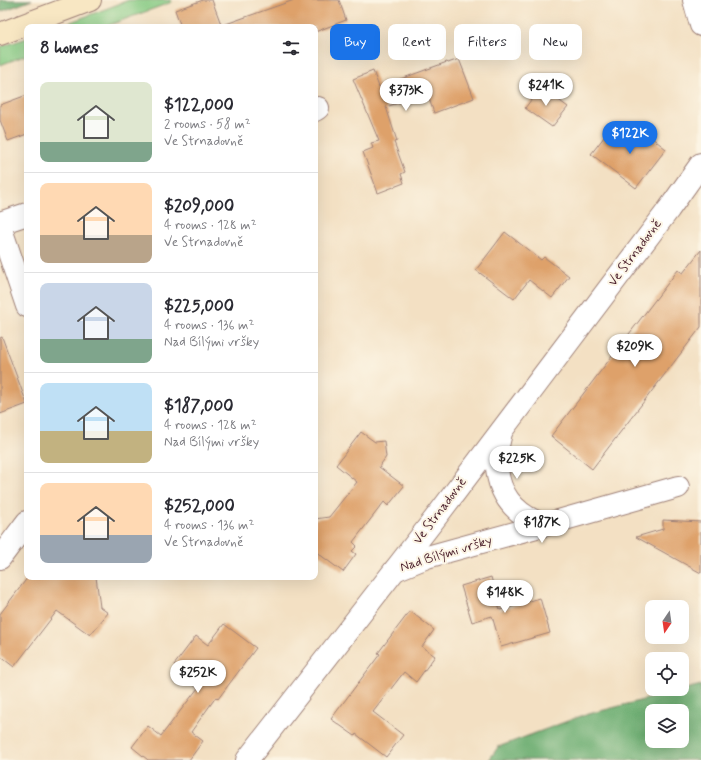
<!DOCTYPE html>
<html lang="en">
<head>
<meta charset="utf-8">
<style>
  body { margin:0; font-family:Mynerve,sans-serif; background:#f7f7f7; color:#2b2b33; height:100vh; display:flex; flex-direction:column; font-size:15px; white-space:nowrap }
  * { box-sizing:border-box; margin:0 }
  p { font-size:13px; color:#7c7c81 }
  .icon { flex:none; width:22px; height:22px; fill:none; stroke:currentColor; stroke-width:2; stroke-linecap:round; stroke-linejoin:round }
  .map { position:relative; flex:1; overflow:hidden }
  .sheet { position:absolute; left:24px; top:24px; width:294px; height:556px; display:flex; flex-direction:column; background:#fff; border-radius:8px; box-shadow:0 4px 16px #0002 }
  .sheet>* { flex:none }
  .hud { position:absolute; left:330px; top:24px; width:311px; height:36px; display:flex; gap:8px }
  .needle { width:26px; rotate:193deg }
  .controls { position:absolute; left:645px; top:600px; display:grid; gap:8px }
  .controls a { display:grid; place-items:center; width:44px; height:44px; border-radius:8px; background:#fff; box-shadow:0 4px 16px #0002; font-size:20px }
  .price { position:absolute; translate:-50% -34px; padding:0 9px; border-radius:14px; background:#fff; color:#222; font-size:13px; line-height:26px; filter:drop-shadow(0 1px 2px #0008) }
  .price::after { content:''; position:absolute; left:50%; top:24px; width:12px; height:9px; margin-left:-6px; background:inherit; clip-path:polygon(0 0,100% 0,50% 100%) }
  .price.current { background:#1a73e8; color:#fff }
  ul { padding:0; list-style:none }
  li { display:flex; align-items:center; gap:12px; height:100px; padding:0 16px }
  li+li { border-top:1px solid #e1e1e2 }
  li span { display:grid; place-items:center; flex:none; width:112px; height:80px; border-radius:8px; color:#555 }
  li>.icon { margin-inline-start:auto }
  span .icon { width:48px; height:48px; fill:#fffc; stroke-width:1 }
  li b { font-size:17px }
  h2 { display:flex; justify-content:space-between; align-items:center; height:48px; padding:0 16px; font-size:17px }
  .chip { padding:0 14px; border-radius:8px; background:#fff; box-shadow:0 4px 16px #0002; font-size:14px; line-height:36px }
  .chip.current { background:#1a73e8; color:#fff }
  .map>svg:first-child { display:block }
</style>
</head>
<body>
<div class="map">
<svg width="701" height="760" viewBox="0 0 701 760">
  <rect width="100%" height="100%" fill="#fcf5e5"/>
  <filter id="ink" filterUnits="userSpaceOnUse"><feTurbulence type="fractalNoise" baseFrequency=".025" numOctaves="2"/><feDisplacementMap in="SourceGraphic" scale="8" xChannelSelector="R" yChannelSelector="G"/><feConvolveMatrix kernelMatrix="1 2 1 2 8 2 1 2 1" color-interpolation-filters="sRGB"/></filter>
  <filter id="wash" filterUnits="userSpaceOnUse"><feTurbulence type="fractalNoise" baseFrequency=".012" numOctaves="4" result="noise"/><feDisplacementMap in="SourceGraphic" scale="16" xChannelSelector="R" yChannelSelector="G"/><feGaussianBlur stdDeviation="0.9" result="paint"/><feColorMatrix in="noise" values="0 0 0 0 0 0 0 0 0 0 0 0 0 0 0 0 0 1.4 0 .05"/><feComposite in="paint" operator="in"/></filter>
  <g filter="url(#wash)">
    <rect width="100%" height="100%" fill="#f3e0c3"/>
    <g fill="#87ca84" stroke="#687458">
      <polygon points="129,0 171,0 172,2 104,27 63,27 63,25"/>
      <polygon points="27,38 27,55 0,65 0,47"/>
    </g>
    <g fill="#6dae72" stroke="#5c664e" fill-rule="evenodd">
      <polygon points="0,0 32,0 0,12"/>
      <path d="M701 685V760H489L498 747 581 716ZM652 711H682V741H652Z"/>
    </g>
    <g id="blocks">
      <g fill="#dea16a">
        <polygon points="203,0 212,0 222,27 181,27 175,10"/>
        <polygon points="294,0 339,0 346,20 315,32 315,27 227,27 226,24"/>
        <polygon points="459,59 474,98 434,113 427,93 386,107 397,141 394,142 405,172 401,174 404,183 378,193 363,152 373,148 371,143 379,141 353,79 373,71 379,87 447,62 448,63"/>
        <polygon points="541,87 568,107 552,127 525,108"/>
        <polygon points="27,95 27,134 8,141 0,120 0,105"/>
        <polygon points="637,126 666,149 636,188 591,154 608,132 623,144"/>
        <polygon points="505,232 541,260 544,257 569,276 552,298 529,280 514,299 476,270"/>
        <polygon points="701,250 701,327 592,469 551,436 678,270 683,273"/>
        <polygon points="2,337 27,404 0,414 0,338"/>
        <polygon points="361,432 375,442 384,441 386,457 379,467 404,486 388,506 384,502 353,542 357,546 352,551 356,554 343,572 315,551 315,519 329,517 357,482 336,465"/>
        <polygon points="663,520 701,522 701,573 636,537 663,529"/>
        <polygon points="28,577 96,577 100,607 108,613 90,635 57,611 14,667 0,656 0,614"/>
        <polygon points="491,577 500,610 540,598 550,633 501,647 492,616 472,622 461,586"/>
        <polygon points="410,611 434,630 422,647 435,656 416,682 404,672 373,712 403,735 386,757 356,734 355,736 331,719 380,654 378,653"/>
        <polygon points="224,624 256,648 218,699 216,697 191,732 203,741 189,760 148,760 132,747 148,726 161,736 198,688 187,679 189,677 174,665 196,636 208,645"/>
      </g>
    </g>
  </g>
  <g filter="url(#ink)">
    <use href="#blocks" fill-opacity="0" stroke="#9e8077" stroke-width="1"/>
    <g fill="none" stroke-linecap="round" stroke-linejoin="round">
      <g stroke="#9e8077" stroke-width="24">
        <g id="minor">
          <polyline points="694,0 701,25"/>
          <polyline points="315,110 318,108"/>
          <polyline points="0,223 27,214"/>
          <polyline points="0,226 27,306"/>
          <path d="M501 432C500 439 497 447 497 454 495 480 504 503 527 517 533 520 538 523 544 525"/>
          <polyline points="0,558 27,522"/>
          <polyline points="395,570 427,557 544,525 678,487"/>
          <polyline points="247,760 440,512 669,209 701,164"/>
        </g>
      </g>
      <g stroke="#9e8077" stroke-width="24">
        <polyline id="secondary" points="0,34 90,0"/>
      </g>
      <use href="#minor" stroke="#fff" stroke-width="22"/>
      <use href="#secondary" stroke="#f8e7c3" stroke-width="22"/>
    </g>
  </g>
  <g text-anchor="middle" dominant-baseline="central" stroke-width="4" stroke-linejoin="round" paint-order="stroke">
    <g font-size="13" fill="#4a1f2b" stroke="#fcf5e5">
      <text transform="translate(635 253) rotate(-53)">Ve Strnadovně</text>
      <text transform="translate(440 511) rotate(-53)">Ve Strnadovně</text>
      <text transform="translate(446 554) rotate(-17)">Nad Bílými vršky</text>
    </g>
  </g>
</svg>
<div class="controls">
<a><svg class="needle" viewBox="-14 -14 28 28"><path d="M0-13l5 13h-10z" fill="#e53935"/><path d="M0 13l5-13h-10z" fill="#7c7c81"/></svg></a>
<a><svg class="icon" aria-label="locate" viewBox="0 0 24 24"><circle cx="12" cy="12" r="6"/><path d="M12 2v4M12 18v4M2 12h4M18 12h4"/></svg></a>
<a><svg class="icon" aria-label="layers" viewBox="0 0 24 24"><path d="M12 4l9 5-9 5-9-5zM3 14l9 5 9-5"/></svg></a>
</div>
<b class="price" style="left:546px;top:107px">$241K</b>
<b class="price" style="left:406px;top:112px">$373K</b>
<b class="price current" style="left:630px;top:155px">$122K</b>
<b class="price" style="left:635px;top:368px">$209K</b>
<b class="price" style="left:517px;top:480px">$225K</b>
<b class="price" style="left:542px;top:544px">$187K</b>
<b class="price" style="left:505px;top:614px">$148K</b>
<b class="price" style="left:198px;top:694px">$252K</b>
<div class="hud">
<a class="chip current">Buy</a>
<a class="chip">Rent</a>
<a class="chip">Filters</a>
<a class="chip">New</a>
</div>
<section class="sheet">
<h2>8 homes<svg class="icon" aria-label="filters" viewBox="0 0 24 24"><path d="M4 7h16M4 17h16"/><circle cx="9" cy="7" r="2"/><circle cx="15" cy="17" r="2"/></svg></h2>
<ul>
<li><span style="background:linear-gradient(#dfe7d0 75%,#7fa58c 0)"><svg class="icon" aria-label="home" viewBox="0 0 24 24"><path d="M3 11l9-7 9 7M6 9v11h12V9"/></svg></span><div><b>$122,000</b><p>2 rooms · 58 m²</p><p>Ve Strnadovně</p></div></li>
<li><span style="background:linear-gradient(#ffd9b3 65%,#b9a48a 0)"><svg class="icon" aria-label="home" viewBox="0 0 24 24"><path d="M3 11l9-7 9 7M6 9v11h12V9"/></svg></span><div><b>$209,000</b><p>4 rooms · 128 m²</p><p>Ve Strnadovně</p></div></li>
<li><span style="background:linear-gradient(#c9d6e8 70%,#7fa58c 0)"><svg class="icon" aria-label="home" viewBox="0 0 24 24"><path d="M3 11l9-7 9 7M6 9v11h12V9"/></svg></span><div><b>$225,000</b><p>4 rooms · 136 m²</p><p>Nad Bílými vršky</p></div></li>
<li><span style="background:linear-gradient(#bfe0f5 60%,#c2b280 0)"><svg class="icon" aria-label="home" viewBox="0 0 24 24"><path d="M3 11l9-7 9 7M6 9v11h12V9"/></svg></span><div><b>$187,000</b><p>4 rooms · 128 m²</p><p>Nad Bílými vršky</p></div></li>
<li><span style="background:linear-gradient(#ffd9b3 65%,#9aa5b1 0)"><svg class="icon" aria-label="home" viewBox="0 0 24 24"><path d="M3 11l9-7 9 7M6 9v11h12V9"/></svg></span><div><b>$252,000</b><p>4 rooms · 136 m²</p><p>Ve Strnadovně</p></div></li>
</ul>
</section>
</div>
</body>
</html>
